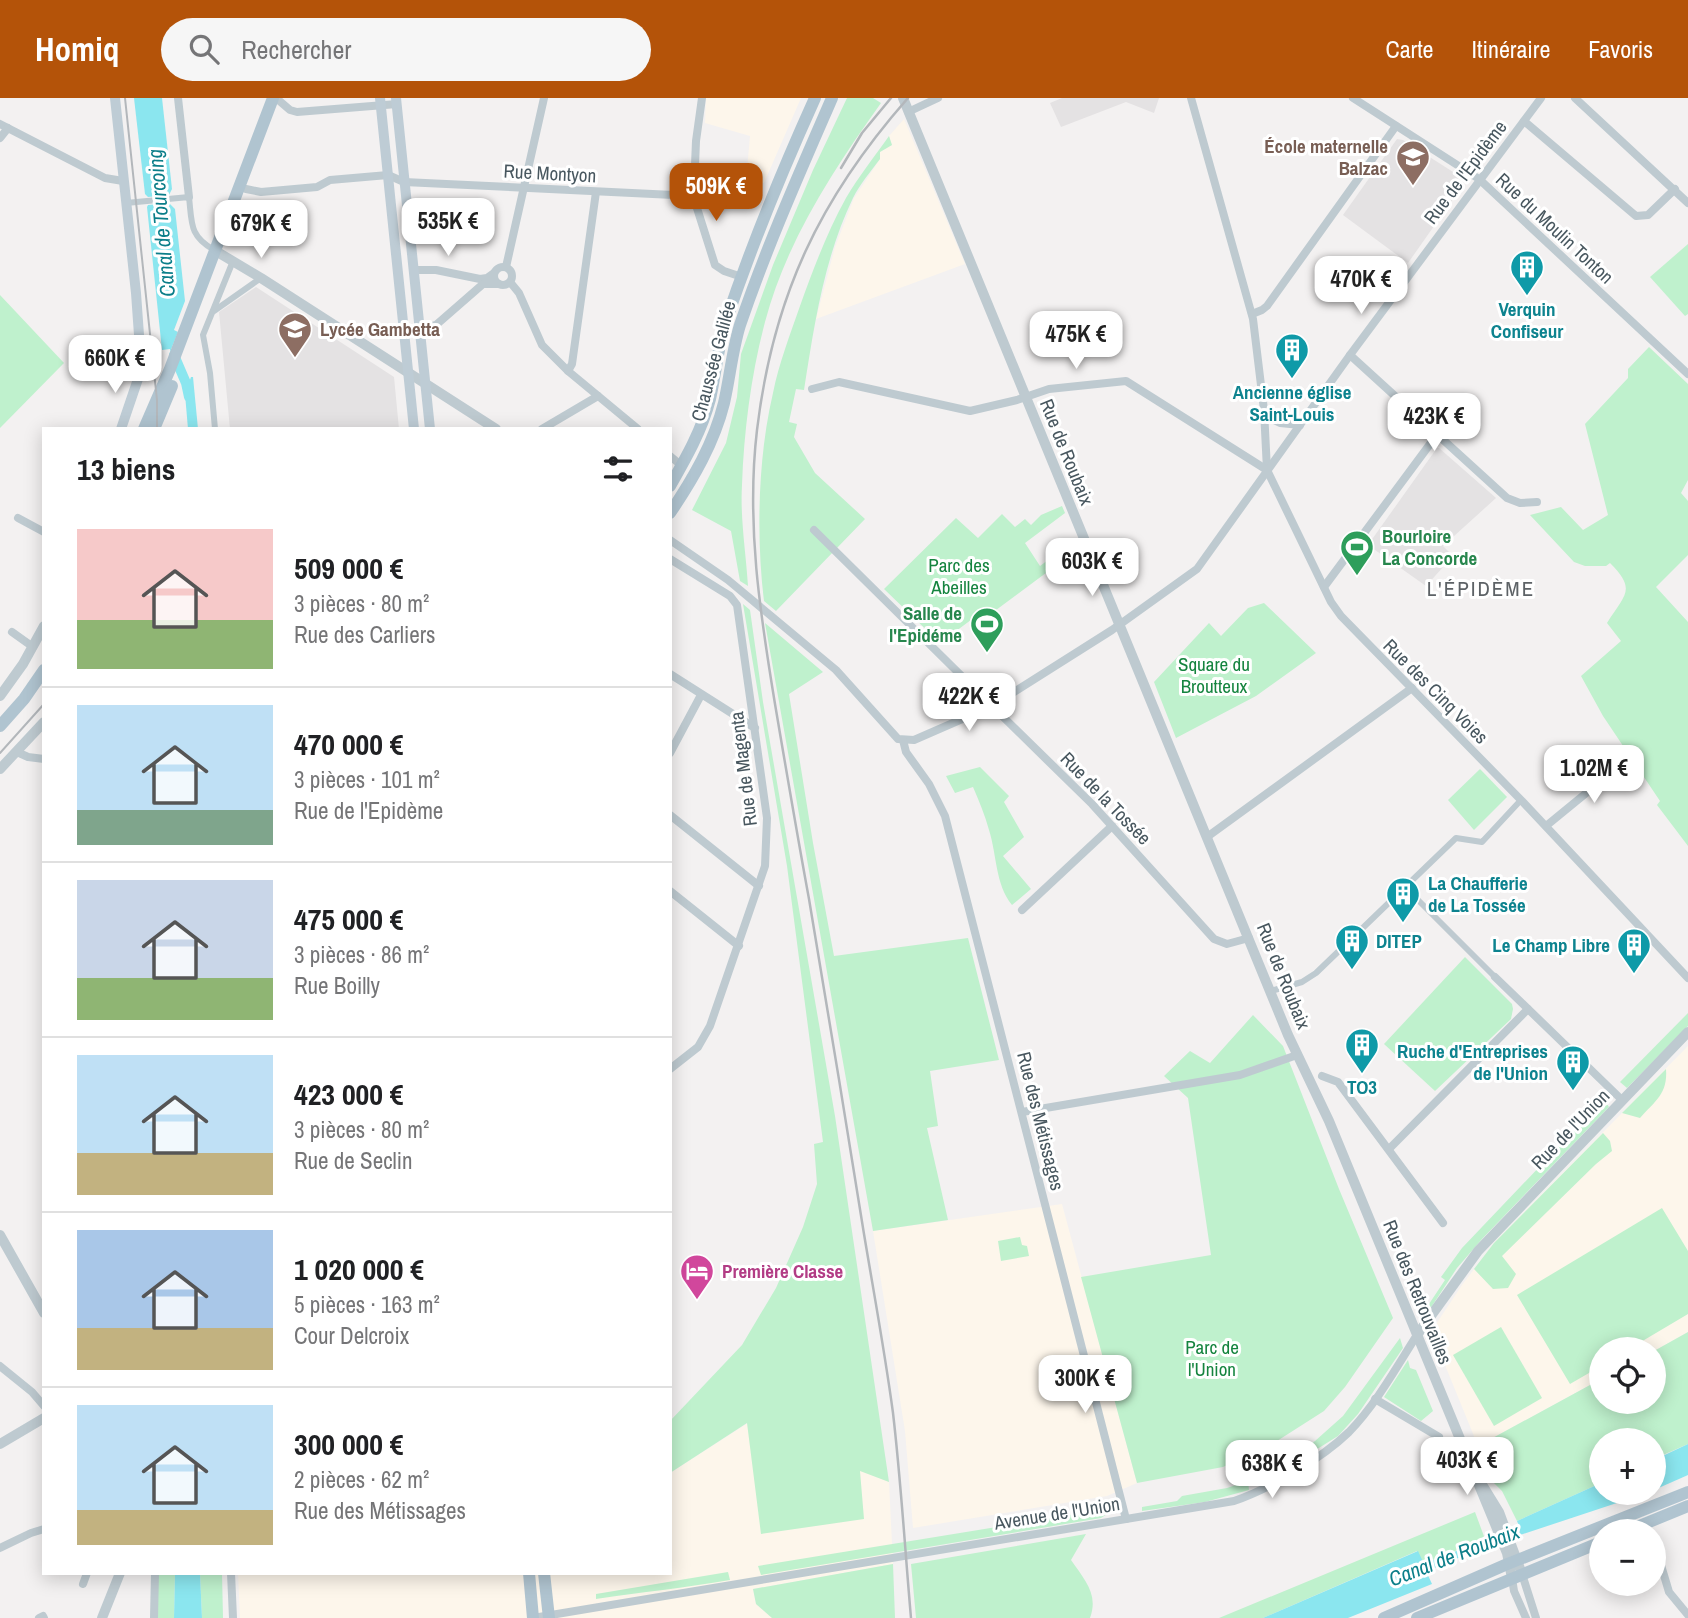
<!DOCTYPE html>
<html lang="fr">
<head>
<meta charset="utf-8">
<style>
  body { margin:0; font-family:"Archivo Narrow",sans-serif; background:#f6f6f6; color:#202124; height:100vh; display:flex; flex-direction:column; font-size:26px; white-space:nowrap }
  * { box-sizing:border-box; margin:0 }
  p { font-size:23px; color:#757577 }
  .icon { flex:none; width:38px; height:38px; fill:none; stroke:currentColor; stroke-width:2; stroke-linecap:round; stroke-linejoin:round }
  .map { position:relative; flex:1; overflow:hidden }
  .panel { position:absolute; left:42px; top:329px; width:630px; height:1148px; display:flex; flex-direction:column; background:#fff; border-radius:0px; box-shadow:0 4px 18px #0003 }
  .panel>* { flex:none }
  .buttons { position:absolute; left:1589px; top:1239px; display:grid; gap:14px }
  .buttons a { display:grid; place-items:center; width:77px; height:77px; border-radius:50%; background:#fff; box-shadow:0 4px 18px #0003; font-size:35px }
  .price { position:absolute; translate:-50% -60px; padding:0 16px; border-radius:14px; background:#fff; color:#222; font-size:23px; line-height:46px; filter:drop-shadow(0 2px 4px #0008) }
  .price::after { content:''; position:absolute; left:50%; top:42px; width:21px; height:16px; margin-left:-10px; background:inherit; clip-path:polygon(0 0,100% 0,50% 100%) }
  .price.current { background:#b45309; color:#fff }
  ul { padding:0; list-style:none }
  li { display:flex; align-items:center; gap:21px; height:175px; padding:0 35px }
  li+li { border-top:2px solid #e0e0e0 }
  li span { display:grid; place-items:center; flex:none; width:196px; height:140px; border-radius:0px; color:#555 }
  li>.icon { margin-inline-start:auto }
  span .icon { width:84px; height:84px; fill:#fffc; stroke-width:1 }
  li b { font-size:30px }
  h2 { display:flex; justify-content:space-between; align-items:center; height:84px; padding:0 35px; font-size:30px }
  header { display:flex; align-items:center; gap:42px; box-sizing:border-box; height:98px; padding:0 35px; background:#b45309; color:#fff }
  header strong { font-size:33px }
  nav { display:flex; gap:38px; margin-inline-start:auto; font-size:24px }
  .search { width:490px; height:63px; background:#f6f6f6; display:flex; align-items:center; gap:18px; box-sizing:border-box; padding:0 24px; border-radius:38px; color:#757577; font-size:26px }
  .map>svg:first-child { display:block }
</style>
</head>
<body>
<header>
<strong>Homiq</strong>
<div class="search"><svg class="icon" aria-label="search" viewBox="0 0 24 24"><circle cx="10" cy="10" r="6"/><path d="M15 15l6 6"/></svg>Rechercher</div>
<nav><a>Carte</a><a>Itinéraire</a><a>Favoris</a></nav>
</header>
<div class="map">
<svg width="1688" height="1520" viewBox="0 0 1688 1520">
  <rect width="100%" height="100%" fill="#f3f1f1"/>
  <g fill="#fdf6eb">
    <polygon points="706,0 801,0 764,85 746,83 750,38 705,25"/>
    <polygon points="904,21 965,166 816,221 835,149 854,100 880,61 880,54 892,47 889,38"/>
    <polygon points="1688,948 1688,1234 1654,1253 1601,1251 1601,1281 1478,1348 1434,1240 1434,1229 1462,1187 1494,1145"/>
    <polygon points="1062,1106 1137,1385 1107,1398 913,1430 905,1333 873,1133"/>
    <polygon points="748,1325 889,1384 893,1466 753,1491 756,1506 772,1520 240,1520 238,1475 670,1475 670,1375"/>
  </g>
  <g fill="#e4e2e3">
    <polygon points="1062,0 1159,0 1154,15 1126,4 1061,29 1050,5"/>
    <polygon points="1397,41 1403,42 1464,81 1465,84 1408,165 1343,117"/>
    <polygon points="256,189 394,279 399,331 230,331 219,214"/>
    <polygon points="1437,350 1439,350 1496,400 1443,448 1453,458 1426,488 1368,447"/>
  </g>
  <g fill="#bff1cd">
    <path d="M847 0H873L881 5C833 72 786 144 765 224 751 277 744 333 742 387 740 420 746 455 748 488L740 483 731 433 692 412 726 345 737 299 741 256 773 167 813 72Z"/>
    <path d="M889 38 892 47 880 54V61C871 73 860 86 853 100 824 160 814 228 804 292L796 291 789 324 797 326 794 339 815 375 865 421 776 513 764 503C756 438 758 358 773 295 779 265 790 237 800 208 813 172 827 134 846 100 859 78 875 58 889 38Z"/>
    <polygon points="1688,146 1688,216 1685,218 1650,179"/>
    <polygon points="0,197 64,265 0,330"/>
    <path d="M1649 249 1688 286V382L1681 395 1688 403V457L1656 489 1688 524V748L1657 707 1660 703 1603 618 1581 578 1621 543 1607 525C1625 496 1637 492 1610 465L1606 468H1585L1574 464 1530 417 1561 409 1583 432 1608 417 1585 326 1628 280V271Z"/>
    <polygon points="1062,408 1065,415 1025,445 1040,468 1076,441 1080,451 1073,457 1076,462 1060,468 1058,466 992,515 987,510 940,545 884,491 956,420 978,440 1002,416 1015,429 1025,421 1031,427 1041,417"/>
    <polygon points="1264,505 1316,555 1256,598 1176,640 1154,584 1209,525 1221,538 1248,510"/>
    <polygon points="743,506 750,512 763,604 835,1018 889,1384 860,1373 864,1421 761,1436 747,1325 670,1375 670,1323 742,1247 776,1190 803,1129 817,1086 814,1046 823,1044 787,768"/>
    <polygon points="765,525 823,574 789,596 813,745 834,858 968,840 999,962 930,973 938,1028 927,1030 948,1122 873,1133"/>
    <path d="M980 669 1009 698 1004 704 1024 739 1003 758 1031 791 1012 807C995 786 997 757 989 732 985 717 979 703 973 689L955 695 946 678Z"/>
    <polygon points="1480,671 1507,699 1474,732 1448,702"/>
    <polygon points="1465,859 1512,906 1513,911 1511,921 1435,993 1384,946"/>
    <polygon points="1688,915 1688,928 1627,990 1620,984"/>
    <polygon points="1253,917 1283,948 1339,1091 1393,1220 1345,1289 1324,1313 1277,1343 1223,1369 1137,1385 1081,1179 1211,1157 1188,1000 1164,978 1190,953 1210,965"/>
    <path d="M1666 971C1668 996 1655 1003 1640 1020L1622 1015Z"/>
    <polygon points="1607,1006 1609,1009 1482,1141 1457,1170 1426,1217 1425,1212 1445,1182 1441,1179 1462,1150 1583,1023 1588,1027"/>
    <polygon points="1603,1035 1610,1043 1612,1053 1596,1066 1502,1158 1516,1176 1508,1190 1493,1191 1474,1171 1494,1145"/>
    <polygon points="1662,1110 1688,1153 1688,1216 1629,1251 1601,1251 1601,1268 1570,1286 1517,1197"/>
    <polygon points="1020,1139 1022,1147 1027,1148 1029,1158 1001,1163 998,1143"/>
    <polygon points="1501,1229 1542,1300 1494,1328 1453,1257"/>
    <polygon points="1688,1234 1688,1346 1654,1361 1654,1342 1601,1342 1601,1385 1517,1423 1502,1393 1493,1384 1478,1348 1601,1281 1601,1304 1654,1304 1654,1253"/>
    <polygon points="1400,1240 1403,1250 1358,1316 1338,1338 1263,1385 1259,1378 1315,1343 1343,1318"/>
    <polygon points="1408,1262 1410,1270 1416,1272 1433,1313 1421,1323 1384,1299"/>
    <polygon points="1248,1383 1249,1392 1205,1404 1142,1413 1142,1409 1177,1403 1182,1398 1227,1390"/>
    <polygon points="1113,1410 1113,1412 1101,1420 761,1477 758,1468"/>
    <polygon points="1475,1414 1485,1441 1423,1466 1417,1453 1263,1520 1219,1520"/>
    <path d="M1086 1436 1071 1462C1084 1481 1099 1496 1090 1520H916L911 1466Z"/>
    <polygon points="893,1466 895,1520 772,1520 756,1506 753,1491"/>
    <path d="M728 1474 730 1482C685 1490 641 1494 596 1501V1496Z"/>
    <polygon points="157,1475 175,1475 174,1520 156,1520"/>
    <polygon points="200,1475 222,1475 223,1520 202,1520"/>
  </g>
  <g fill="#8be6ef">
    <polygon points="134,0 162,0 172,91 169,97 148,99 145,96"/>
    <polygon points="169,105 175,111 185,203 174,232 178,234 170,254 170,251 162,252 147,109 148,107"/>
    <polygon points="191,279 193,279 198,331 188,331 185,296"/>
    <polygon points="1688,1346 1688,1377 1654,1392 1654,1362"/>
    <polygon points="1601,1385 1601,1395 1647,1395 1487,1448 1432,1471 1426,1473 1432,1486 1348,1520 1263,1520 1418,1453 1424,1466 1519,1428 1517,1423"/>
    <polygon points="175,1475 200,1475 202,1520 174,1520"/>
  </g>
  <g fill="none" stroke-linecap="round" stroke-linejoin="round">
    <polyline stroke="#8be6ef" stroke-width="10" points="174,257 186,285 189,299"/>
    <g stroke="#becad0" stroke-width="6">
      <path d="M126 105 189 99C192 125 189 138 214 152"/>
      <polyline points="214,213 261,180"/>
      <polyline points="215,331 210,275 203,237 233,163"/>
      <polyline points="1404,788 1495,879"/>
      <polyline points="1271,893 1302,884 1316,875 1456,740 1482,744 1521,702"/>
    </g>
    <g stroke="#becad0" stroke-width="8">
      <polyline points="178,0 189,99"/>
      <polyline points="276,0 290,12 297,14 397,6"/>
      <polyline points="702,0 696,43 694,91 696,107 715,167 724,173 742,179"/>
      <polyline points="1191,0 1253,221 1264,312 1267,372 1331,504 1341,518 1521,702 1688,880"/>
      <polyline points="1353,0 1479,81 1688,276"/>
      <polyline points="1575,0 1688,105"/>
      <polyline points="908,14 938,0"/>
      <polyline points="1524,23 1636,118 1648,117 1675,91"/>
      <polyline points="0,26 105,80 123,83"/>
      <polyline points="0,40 8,30"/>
      <polyline points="246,91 261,94 317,89 330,82 388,77 404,84 694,98"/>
      <circle cx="503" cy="178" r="9"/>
      <polyline points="506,169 544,0"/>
      <polyline points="413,172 436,172 480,181 487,180 494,175"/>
      <polyline points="510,184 519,195 542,247 568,273 638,331"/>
      <polyline points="1252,216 1262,212 1267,208 1396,28"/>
      <polyline points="419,231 436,227 483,186 498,186"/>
      <polyline points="1350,257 1507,400 1520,405 1537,404"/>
      <polyline points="568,273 572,266 596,94"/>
      <polyline points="812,291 839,284 970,313 1017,302 1049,291 1126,283 1267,372"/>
      <polyline points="1264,317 1280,325 1300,327"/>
      <polyline points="542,331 598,298"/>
      <polyline points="670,358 682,368"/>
      <polyline points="18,420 44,434"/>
      <polyline points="814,432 992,608 1112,532 1197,471 1350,257 1541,0"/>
      <polyline points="670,442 728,482 836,572 898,641 914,642 992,608 1092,706 1214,841 1227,846 1249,840"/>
      <polyline points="670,461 730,498 737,507 767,720 765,768 710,928 698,949 670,971"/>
      <polyline points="1324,489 1436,338"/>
      <polyline points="12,534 33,549"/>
      <polyline points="670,576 755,630"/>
      <polyline points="903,642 906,654 929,686 945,718 1126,1421"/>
      <polyline points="17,654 28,659 44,661"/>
      <polyline points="670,655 701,597"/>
      <polyline points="670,717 759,788"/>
      <polyline points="1546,728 1623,665"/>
      <polyline points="1207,739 1412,590"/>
      <polyline points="670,793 739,848"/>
      <polyline points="1022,812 1112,728"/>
      <polyline points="1495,879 1622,1002"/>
      <polyline points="1322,978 1338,984 1443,1125"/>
      <polyline points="1022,1014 1240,977 1297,957"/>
      <polyline points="1389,1051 1528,911"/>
      <polyline points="0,1268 32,1294 44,1308"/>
      <polyline points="1375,1301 1439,1339"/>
      <polyline points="1654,1444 1669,1494 1688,1517"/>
      <polyline points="0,1450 31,1435 44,1431"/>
      <polyline points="231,1475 233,1520"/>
      <polyline points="1522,1476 1536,1520"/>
      <polyline points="1512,1480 1514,1493 1526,1520"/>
      <polyline points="83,1486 87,1475"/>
      <polyline points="39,1520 43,1518 44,1520"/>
      <polyline points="154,1520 155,1475"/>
      <path d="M533 1520 1234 1403C1271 1390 1321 1361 1349 1334 1376 1306 1396 1270 1417 1237"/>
    </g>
    <g stroke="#becad0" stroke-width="10">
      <polyline points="903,0 1288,937 1329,1023 1472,1370 1507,1455 1512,1480"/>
      <polyline points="214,152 261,180 496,331"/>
      <polyline points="0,598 23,566 44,528"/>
      <polyline points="0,671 44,624"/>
      <polyline points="0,1137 44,1215"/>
      <polyline points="1417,1237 1478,1153 1688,934"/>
      <polyline points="0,1346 44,1320"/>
      <polyline points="1483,1388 1499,1414 1522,1476"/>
      <polyline points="102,1520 120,1475"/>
    </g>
    <g stroke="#beccd5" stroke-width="10">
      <polyline points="115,0 136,195 141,265 139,278 121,331"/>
      <polyline points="380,0 414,331"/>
      <polyline points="396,0 430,331"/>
    </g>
    <g stroke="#b0c4d0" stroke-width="12">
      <polyline points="144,331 170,271 273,0"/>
      <polyline points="154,331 172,288"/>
      <path d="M670 388C686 360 702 332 710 301 716 274 718 248 726 223 752 146 782 73 815 0"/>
      <path d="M670 415C693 381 714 345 724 305 730 279 732 253 740 227 767 148 799 76 832 0"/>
      <polyline points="0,628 24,601 44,572"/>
      <polyline points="1627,1433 1688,1408"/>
      <polyline points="529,1475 533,1520"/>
      <polyline points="544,1475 549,1520"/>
      <polyline points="1384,1520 1505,1467 1688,1394"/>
      <polyline points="1417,1520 1601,1444"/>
    </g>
    <g stroke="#b3b7bb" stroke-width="2">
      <polyline points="125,0 157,302 157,331"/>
      <polyline points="0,655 44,606"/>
    </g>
    <g stroke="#b3b7bb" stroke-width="2.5">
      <path d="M908 0C820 100 773 198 757 332 746 425 760 515 775 606 786 671 797 736 809 801 828 913 846 1024 864 1136 874 1196 885 1255 893 1315 901 1383 905 1452 911 1520"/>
      <polyline points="841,70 862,35 891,0"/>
    </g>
  </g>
  <defs>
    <g id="school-pin" transform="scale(1.75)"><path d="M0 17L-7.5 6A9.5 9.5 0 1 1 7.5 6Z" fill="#8d6e63" stroke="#fff"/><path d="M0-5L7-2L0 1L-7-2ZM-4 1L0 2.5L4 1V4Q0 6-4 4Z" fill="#fff"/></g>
    <g id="building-pin" transform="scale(1.75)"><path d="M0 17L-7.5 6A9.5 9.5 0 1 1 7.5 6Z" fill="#0f9aa8" stroke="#fff"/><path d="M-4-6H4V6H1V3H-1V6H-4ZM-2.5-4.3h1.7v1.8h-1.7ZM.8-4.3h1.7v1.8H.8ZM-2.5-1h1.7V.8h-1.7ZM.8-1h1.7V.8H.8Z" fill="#fff"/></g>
    <g id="stadium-pin" transform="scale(1.75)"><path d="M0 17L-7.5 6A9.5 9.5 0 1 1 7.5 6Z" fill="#2e9e5b" stroke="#fff"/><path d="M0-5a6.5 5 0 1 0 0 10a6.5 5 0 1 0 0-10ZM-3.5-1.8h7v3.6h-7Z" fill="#fff"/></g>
    <g id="hotel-pin" transform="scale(1.75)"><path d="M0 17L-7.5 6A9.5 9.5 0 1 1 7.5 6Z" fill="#d1479c" stroke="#fff"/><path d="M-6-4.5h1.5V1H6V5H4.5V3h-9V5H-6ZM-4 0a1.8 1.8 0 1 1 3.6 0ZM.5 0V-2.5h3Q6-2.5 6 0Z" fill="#fff"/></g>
  </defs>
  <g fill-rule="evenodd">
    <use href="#school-pin" x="1413" y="59"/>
    <use href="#building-pin" x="1527" y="169"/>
    <use href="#school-pin" x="295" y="231"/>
    <use href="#building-pin" x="1292" y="252"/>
    <use href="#stadium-pin" x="1357" y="449"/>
    <use href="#stadium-pin" x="987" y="526"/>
    <use href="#building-pin" x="1403" y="796"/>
    <use href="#building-pin" x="1352" y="843"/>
    <use href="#building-pin" x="1634" y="847"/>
    <use href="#building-pin" x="1362" y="947"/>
    <use href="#building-pin" x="1573" y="964"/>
    <use href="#hotel-pin" x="697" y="1173"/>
  </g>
  <g text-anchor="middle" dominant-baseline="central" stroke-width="6" stroke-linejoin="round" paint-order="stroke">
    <g font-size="19" font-weight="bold" fill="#785e54" stroke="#fff" text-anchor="end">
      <text x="1388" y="48">École maternelle<tspan x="1388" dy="22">Balzac</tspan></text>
      <text x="320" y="231" text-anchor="start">Lycée Gambetta</text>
    </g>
    <g font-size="19" fill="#48575f" stroke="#fff">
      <text transform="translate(1465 74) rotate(-53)">Rue de l'Epidème</text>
      <text transform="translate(550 75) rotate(3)">Rue Montyon</text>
      <text transform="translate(1555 130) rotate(43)">Rue du Moulin Tonton</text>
      <text transform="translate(713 263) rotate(-75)">Chaussée Galilée</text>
      <text transform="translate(1067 354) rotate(68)">Rue de Roubaix</text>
      <text transform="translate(1436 593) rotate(45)">Rue des Cinq Voies</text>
      <text transform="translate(743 671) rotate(-97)">Rue de Magenta</text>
      <text transform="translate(1106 700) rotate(46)">Rue de la Tossée</text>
      <text transform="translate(1284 878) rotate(68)">Rue de Roubaix</text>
      <text transform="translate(1041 1023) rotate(76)">Rue des Métissages</text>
      <text transform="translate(1570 1031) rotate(-46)">Rue de l'Union</text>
      <text transform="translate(1418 1194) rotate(68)">Rue des Retrouvailles</text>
      <text transform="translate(1057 1415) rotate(-9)">Avenue de l'Union</text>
    </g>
    <g font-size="19" font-weight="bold" fill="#0d838f" stroke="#fff">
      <text x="1527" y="211">Verquin<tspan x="1527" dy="22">Confiseur</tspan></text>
      <text x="1292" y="294">Ancienne église<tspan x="1292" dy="22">Saint-Louis</tspan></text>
      <text x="1428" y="785" text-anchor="start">La Chaufferie<tspan x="1428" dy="22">de La Tossée</tspan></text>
      <text x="1376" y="843" text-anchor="start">DITEP</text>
      <text x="1610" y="847" text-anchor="end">Le Champ Libre</text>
      <text x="1548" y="953" text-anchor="end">Ruche d'Entreprises<tspan x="1548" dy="22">de l'Union</tspan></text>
      <text x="1362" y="989">TO3</text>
    </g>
    <g font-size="19" font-weight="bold" fill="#27864d" stroke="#fff" text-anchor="start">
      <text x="1382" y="438">Bourloire<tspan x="1382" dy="22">La Concorde</tspan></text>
      <text x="962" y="515" text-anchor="end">Salle de<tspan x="962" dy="22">l'Epidéme</tspan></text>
    </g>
    <g font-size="19" fill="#15843f" stroke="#fff">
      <text x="959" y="467">Parc des<tspan x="959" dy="22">Abeilles</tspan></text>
      <text x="1214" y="566">Square du<tspan x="1214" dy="22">Broutteux</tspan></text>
      <text x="1212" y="1249">Parc de<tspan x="1212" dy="22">l'Union</tspan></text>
    </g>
    <g font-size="19" font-weight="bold" fill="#b23c85" stroke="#fff" text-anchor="start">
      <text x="722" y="1173">Première Classe</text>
    </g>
    <g font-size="21" font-style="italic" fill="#0b7e89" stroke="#fff">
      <text transform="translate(161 125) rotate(-95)">Canal de Tourcoing</text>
      <text transform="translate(1454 1457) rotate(-21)">Canal de Roubaix</text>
    </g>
    <g font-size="21" letter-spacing="2" fill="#5d6266" stroke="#fff">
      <text x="1481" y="490">L'ÉPIDÈME</text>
    </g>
  </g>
</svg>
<div class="buttons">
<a><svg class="icon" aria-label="locate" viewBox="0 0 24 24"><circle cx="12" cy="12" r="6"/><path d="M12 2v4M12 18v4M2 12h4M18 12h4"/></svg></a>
<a>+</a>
<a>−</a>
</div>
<b class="price current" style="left:716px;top:125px">509K €</b>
<b class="price" style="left:448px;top:160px">535K €</b>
<b class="price" style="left:261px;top:162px">679K €</b>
<b class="price" style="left:1361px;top:218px">470K €</b>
<b class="price" style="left:1076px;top:273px">475K €</b>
<b class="price" style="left:115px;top:297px">660K €</b>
<b class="price" style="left:1434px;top:355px">423K €</b>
<b class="price" style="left:1092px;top:500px">603K €</b>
<b class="price" style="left:969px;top:635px">422K €</b>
<b class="price" style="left:1594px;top:707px">1.02M €</b>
<b class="price" style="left:1085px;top:1317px">300K €</b>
<b class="price" style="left:1467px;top:1399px">403K €</b>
<b class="price" style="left:1272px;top:1402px">638K €</b>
<section class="panel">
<h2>13 biens<svg class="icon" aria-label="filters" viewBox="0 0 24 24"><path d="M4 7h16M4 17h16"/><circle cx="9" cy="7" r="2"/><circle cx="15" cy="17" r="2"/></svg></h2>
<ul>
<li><span style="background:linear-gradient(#f6c9c9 65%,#8fb573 0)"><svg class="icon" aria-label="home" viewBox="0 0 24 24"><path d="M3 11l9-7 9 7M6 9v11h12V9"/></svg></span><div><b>509 000 €</b><p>3 pièces · 80 m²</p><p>Rue des Carliers</p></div></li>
<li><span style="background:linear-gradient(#bfe0f5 75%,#7fa58c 0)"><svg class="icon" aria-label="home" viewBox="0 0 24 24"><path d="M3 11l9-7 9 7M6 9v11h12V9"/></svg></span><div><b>470 000 €</b><p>3 pièces · 101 m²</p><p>Rue de l'Epidème</p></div></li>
<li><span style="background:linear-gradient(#c9d6e8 70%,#8fb573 0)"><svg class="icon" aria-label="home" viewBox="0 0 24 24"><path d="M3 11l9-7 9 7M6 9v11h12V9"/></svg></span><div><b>475 000 €</b><p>3 pièces · 86 m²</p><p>Rue Boilly</p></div></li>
<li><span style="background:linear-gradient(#bfe0f5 70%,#c2b280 0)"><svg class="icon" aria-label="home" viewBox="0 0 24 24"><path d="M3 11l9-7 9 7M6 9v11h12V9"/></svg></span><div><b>423 000 €</b><p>3 pièces · 80 m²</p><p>Rue de Seclin</p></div></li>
<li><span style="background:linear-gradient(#a9c7e8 70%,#c2b280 0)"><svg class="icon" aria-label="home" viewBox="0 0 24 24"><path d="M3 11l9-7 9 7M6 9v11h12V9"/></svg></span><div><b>1 020 000 €</b><p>5 pièces · 163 m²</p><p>Cour Delcroix</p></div></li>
<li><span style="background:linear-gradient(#bfe0f5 75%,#c2b280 0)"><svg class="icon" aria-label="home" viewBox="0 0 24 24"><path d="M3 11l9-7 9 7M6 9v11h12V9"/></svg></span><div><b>300 000 €</b><p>2 pièces · 62 m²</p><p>Rue des Métissages</p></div></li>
</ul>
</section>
</div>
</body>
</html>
